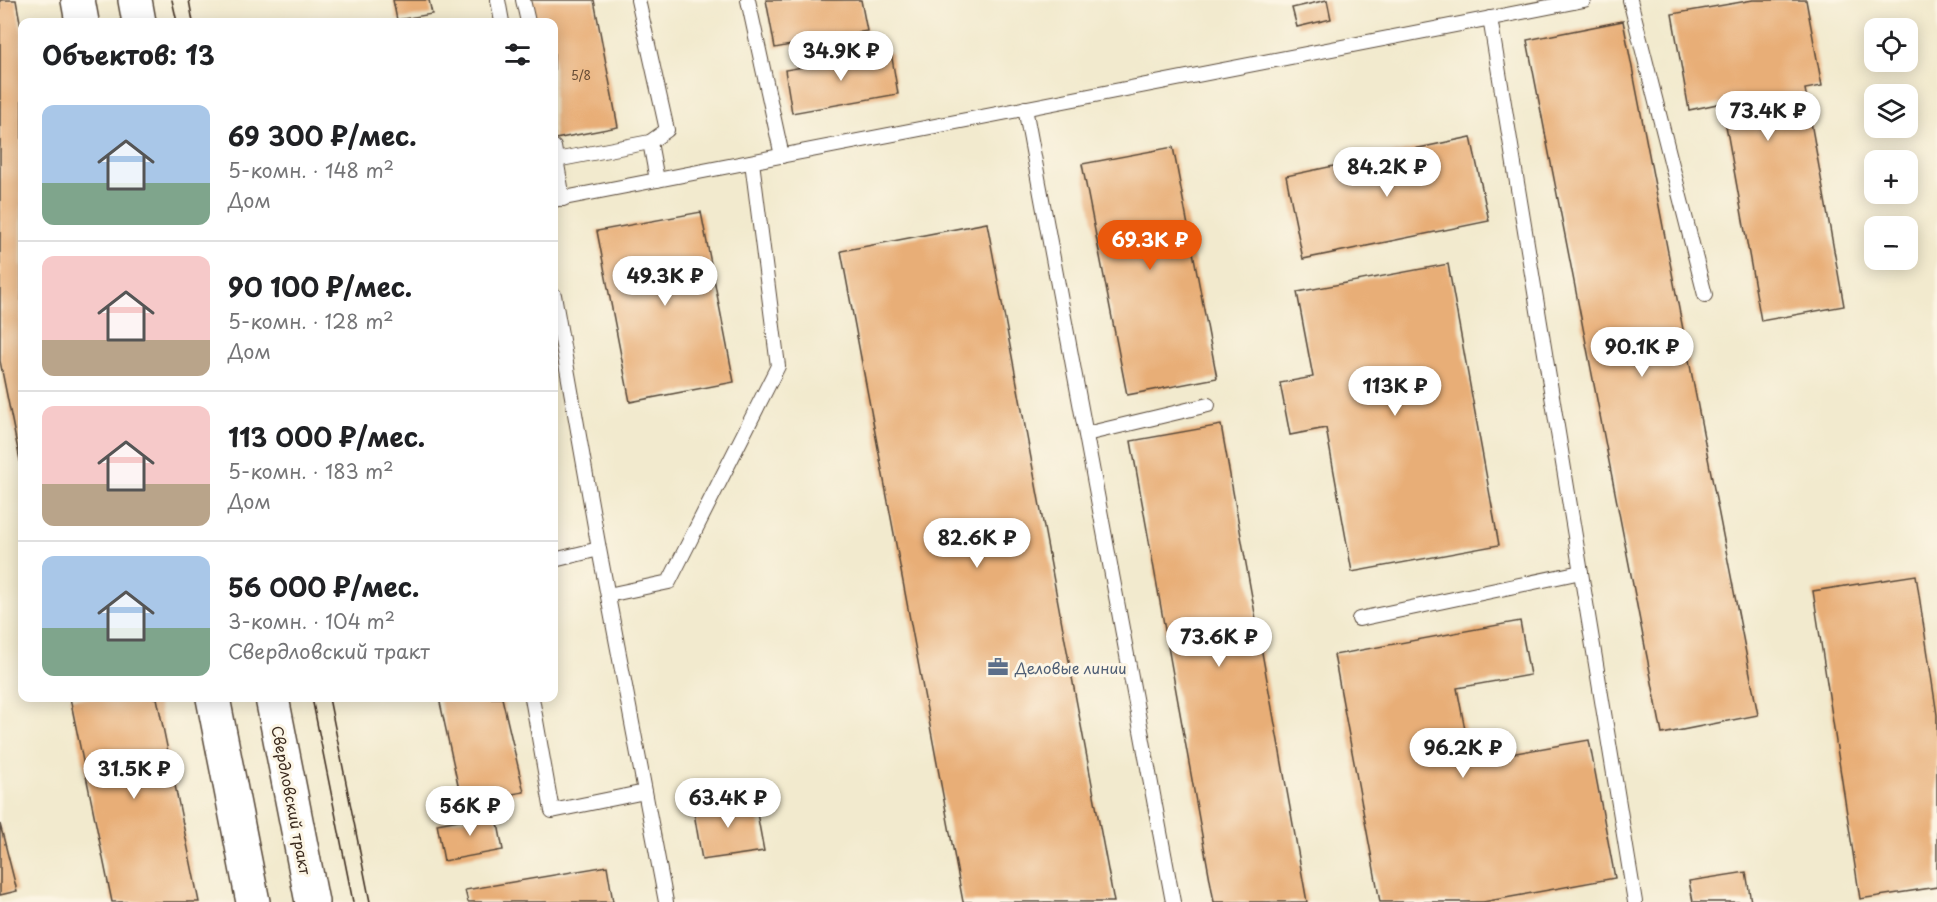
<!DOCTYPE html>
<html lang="ru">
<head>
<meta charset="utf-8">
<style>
  body { margin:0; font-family:"Playpen Sans",sans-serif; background:#f2f2f2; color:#202124; height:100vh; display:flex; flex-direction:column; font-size:22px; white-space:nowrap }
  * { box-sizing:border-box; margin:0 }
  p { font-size:20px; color:#757577 }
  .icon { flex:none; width:33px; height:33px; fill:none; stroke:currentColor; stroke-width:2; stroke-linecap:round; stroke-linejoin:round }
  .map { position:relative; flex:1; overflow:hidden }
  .sheet { position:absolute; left:18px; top:18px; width:540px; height:684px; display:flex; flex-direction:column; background:#fff; border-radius:12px; box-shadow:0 3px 15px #0003 }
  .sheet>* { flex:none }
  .buttons { position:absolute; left:1864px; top:18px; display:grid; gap:12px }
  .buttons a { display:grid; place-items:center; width:54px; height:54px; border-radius:12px; background:#fff; box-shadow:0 3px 15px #0003; font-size:30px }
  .price { position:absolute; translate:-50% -51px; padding:0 14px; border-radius:21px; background:#fff; color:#222; font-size:20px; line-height:39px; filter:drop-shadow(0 2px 3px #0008) }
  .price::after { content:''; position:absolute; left:50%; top:36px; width:18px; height:14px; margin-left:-9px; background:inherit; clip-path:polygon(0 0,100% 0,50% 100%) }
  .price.selected { background:#ea580c; color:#fff }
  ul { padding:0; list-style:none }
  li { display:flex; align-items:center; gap:18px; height:150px; padding:0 24px }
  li+li { border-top:2px solid #e0e0e0 }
  li span { display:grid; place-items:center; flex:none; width:168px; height:120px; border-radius:12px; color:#555 }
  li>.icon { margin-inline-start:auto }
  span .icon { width:72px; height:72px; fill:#fffc; stroke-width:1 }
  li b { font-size:26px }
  h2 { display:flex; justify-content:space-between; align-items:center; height:72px; padding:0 24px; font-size:26px }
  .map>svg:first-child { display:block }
</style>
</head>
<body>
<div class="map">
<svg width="1937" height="902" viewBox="0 0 1937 902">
  <rect width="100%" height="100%" fill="#fcf5e5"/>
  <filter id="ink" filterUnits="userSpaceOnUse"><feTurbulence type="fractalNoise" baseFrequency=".0167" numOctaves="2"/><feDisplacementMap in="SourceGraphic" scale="12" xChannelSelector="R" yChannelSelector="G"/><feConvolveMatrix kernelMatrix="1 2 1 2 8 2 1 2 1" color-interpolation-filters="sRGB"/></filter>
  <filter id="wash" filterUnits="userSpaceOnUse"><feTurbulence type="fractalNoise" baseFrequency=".008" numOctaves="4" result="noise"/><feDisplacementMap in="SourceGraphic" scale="24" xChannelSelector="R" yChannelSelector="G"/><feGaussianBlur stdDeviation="1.35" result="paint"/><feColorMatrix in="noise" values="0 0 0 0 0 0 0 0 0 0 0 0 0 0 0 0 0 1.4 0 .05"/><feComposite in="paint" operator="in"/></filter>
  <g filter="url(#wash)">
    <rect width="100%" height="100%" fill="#f2eace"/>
    <g id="blocks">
      <g fill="#e8ae77">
        <polygon points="0,0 16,0 22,33 21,465 0,361"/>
        <polygon points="393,0 429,0 432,14 397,20"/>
        <polygon points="530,0 594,0 618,127 555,139 554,129 554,22 534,22"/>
        <polygon points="766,0 861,0 867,31 775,48"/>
        <polygon points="1327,0 1331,19 1297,27 1292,8"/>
        <polygon points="1753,0 1806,0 1822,86 1805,89 1844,306 1761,321 1722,103 1689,110 1672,14"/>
        <polygon points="1623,21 1758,715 1662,734 1527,40"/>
        <polygon points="891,52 898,94 792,113 785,70"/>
        <polygon points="1471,137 1489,221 1303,259 1286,176"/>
        <polygon points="1173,147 1217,378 1127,395 1082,164"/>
        <polygon points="701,212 734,382 630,402 597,231"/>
        <polygon points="987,223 1114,902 963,902 841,251"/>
        <polygon points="1448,264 1499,545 1352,572 1326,428 1290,435 1280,383 1313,377 1297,292"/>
        <polygon points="1221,425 1307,902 1214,902 1131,441"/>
        <polygon points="1916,575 1937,715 1937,887 1860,899 1813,591"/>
        <polygon points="1520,621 1530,675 1457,688 1471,761 1589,740 1615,878 1483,902 1380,902 1334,655"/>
        <polygon points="70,698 157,698 199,902 112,902"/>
        <polygon points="439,698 502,698 524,792 462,803"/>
        <polygon points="754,797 764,851 702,860 693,807"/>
        <polygon points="496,813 503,850 444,861 437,824"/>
        <polygon points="0,824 17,891 0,895"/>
        <polygon points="607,866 613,902 468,902 465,890"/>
        <polygon points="1746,872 1751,902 1693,902 1689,881"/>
      </g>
    </g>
  </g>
  <g filter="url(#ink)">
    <use href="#blocks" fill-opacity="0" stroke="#564738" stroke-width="1.5"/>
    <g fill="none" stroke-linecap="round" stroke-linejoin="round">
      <g stroke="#564738" stroke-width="16">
        <g id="lane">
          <polyline points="498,0 502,22"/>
          <polyline points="523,0 528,22"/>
          <polyline points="638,0 667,130 650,142 657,180"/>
          <polyline points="748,0 782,156"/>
          <polyline points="1630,0 1705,295"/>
          <polyline points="1490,18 1635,902"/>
          <polyline points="1025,108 1173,902"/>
          <polyline points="554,147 563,199"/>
          <polyline points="556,160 650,142"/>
          <polyline points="554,200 1584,0"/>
          <polyline points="554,295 599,549 666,902"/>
          <polyline points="1086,434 1208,405"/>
          <polyline points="554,560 599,549"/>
          <polyline points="608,595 669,582 778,366 752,162"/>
          <polyline points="1359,619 1581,572"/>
          <polyline points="532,698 552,811 645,792"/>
        </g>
      </g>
      <g stroke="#564738" stroke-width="36">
        <g id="primary">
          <polyline points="78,0 82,22"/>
          <polyline points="135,0 139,22"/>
          <polyline points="213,698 253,902"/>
          <polyline points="272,698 312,902"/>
        </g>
      </g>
      <use href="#lane" stroke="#fff" stroke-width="14"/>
      <use href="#primary" stroke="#fff" stroke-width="33"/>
      <g stroke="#3b2a1e" stroke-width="1.5">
        <polyline points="172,0 177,22"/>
        <polyline points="189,0 193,22"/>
        <polyline points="312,698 353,902"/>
        <polyline points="329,698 370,902"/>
      </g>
    </g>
  </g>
  <defs>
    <g id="office-bare" transform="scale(1.62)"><path d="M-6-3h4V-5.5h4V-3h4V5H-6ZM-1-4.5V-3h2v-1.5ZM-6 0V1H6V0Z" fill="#5c6f8a" stroke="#fcf5e5" stroke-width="2.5" paint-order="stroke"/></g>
  </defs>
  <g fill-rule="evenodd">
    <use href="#office-bare" x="998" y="667"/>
  </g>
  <g text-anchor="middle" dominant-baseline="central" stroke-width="6" stroke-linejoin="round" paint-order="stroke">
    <g font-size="12" fill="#664b34">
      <text x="581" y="75">5/8</text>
    </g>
    <g font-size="15" fill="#4e5e75" stroke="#fcf5e5" text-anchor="start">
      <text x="1015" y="667">Деловые линии</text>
    </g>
    <g font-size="15" fill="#3b2a1e" stroke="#fcf5e5">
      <text transform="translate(292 800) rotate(79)">Свердловский тракт</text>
    </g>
  </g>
</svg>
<div class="buttons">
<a><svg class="icon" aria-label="locate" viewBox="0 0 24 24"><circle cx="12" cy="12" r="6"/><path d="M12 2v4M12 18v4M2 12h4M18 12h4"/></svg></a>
<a><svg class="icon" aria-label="layers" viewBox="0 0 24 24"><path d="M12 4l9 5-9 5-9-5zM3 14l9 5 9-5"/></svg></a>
<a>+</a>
<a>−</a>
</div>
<b class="price" style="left:841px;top:82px">34.9K ₽</b>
<b class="price" style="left:1768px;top:142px">73.4K ₽</b>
<b class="price" style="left:1387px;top:198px">84.2K ₽</b>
<b class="price selected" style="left:1150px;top:271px">69.3K ₽</b>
<b class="price" style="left:665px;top:307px">49.3K ₽</b>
<b class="price" style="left:1642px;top:378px">90.1K ₽</b>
<b class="price" style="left:1395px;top:417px">113K ₽</b>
<b class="price" style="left:977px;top:569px">82.6K ₽</b>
<b class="price" style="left:1219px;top:668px">73.6K ₽</b>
<b class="price" style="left:1463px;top:779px">96.2K ₽</b>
<b class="price" style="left:134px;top:800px">31.5K ₽</b>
<b class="price" style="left:728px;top:829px">63.4K ₽</b>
<b class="price" style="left:470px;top:837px">56K ₽</b>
<section class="sheet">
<h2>Объектов: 13<svg class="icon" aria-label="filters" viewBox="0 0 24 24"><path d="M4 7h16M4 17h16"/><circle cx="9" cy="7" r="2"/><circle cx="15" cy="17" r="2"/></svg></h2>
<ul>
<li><span style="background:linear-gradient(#a9c7e8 65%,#7fa58c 0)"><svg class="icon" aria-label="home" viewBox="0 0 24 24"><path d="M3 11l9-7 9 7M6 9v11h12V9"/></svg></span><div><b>69 300 ₽/мес.</b><p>5-комн. · 148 m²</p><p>Дом</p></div></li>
<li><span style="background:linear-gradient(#f6c9c9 70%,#b9a48a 0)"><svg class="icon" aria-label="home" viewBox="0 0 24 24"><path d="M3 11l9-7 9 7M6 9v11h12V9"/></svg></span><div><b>90 100 ₽/мес.</b><p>5-комн. · 128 m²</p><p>Дом</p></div></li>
<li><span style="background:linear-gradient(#f6c9c9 65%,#b9a48a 0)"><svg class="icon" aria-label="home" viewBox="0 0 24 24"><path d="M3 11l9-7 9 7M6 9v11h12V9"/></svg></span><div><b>113 000 ₽/мес.</b><p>5-комн. · 183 m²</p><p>Дом</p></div></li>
<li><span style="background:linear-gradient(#a9c7e8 60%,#7fa58c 0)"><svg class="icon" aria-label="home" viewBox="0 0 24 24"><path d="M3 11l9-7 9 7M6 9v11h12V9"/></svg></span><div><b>56 000 ₽/мес.</b><p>3-комн. · 104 m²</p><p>Свердловский тракт</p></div></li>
</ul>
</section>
</div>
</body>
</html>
